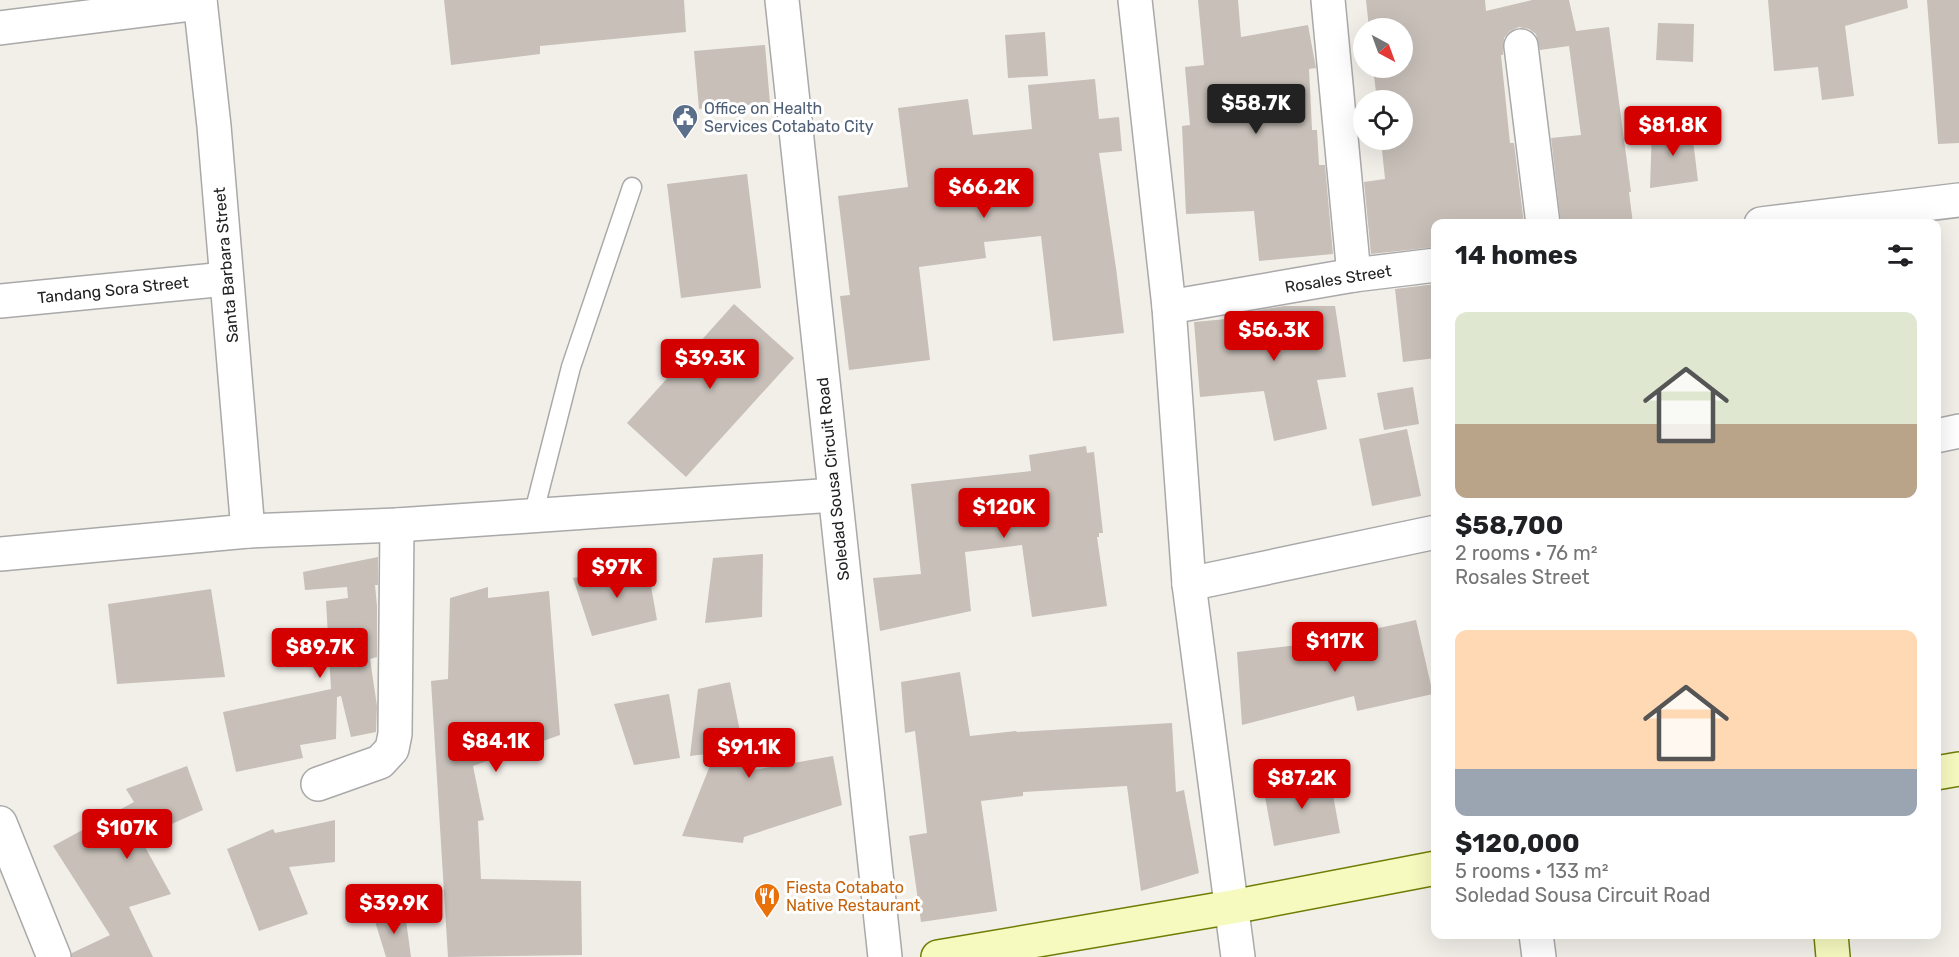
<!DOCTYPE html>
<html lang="en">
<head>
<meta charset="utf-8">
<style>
  body { margin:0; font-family:Rubik,sans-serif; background:#f6f6f6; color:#202124; height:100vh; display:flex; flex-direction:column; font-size:22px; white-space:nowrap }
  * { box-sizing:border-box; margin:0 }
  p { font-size:20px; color:#757577 }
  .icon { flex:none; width:33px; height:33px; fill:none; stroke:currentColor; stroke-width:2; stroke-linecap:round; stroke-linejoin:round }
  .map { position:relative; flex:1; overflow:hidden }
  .side { position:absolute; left:1431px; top:219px; width:510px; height:720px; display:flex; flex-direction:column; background:#fff; border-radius:12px; box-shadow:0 6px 24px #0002 }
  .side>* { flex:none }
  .needle { width:39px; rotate:139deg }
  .controls { position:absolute; left:1353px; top:18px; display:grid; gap:12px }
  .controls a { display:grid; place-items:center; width:60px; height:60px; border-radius:50%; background:#fff; box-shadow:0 6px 24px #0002; font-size:30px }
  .price { position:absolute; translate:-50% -51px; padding:0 14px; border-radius:6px; background:#d40000; color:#fff; font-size:20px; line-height:39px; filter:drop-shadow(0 2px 3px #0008) }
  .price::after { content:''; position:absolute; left:50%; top:36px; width:18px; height:14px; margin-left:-9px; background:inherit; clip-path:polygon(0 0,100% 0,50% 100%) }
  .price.active { background:#222; color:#fff }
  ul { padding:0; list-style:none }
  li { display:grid; align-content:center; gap:12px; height:318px; padding:0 24px }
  li span { display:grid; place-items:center; height:186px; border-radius:12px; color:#555 }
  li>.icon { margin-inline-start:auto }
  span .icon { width:108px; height:108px; fill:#fffc; stroke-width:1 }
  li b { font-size:26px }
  h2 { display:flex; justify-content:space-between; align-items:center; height:72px; padding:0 24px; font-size:26px }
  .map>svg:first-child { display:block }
</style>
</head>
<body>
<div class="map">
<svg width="1959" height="957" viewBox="0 0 1959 957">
  <rect width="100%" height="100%" fill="#f2efe9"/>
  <g fill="#c7bfb8">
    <polygon points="444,0 684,0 686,32 540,46 540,54 451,65"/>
    <polygon points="1198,0 1238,0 1241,37 1308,25 1316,68 1309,69 1312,130 1317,130 1319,165 1325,165 1333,254 1259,261 1254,211 1186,214 1182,126 1190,125 1185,67 1204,65"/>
    <polygon points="1366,0 1485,0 1486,11 1532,0 1569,0 1576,31 1609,27 1631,192 1629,192 1633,224 1561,224 1551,138 1581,135 1569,46 1540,50 1536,34 1529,29 1519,27 1510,31 1504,38 1503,55 1501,55 1510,143 1514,143 1524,224 1436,224 1436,247 1371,254 1364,182 1385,179 1381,140 1402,140 1402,100 1377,100 1373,68 1402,68 1402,28 1369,28"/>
    <polygon points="1768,0 1907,0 1908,8 1845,26 1854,96 1822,100 1818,67 1774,71"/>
    <polygon points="1927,0 1959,0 1959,143 1938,144"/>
    <polygon points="1658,23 1694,24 1693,62 1656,60"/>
    <polygon points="1045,32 1048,76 1008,78 1005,35"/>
    <polygon points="765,45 770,103 699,109 694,51"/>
    <polygon points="1095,79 1099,119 1119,117 1122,151 1099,153 1116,268 1124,333 1053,341 1041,236 984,242 986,258 919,267 930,360 849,370 840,296 850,295 838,196 908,187 898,108 968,99 973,135 1032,129 1028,85"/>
    <polygon points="1691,124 1698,181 1650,188 1652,129"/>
    <polygon points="747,174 761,288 681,298 667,184"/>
    <polygon points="1436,284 1436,358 1403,362 1395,289"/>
    <polygon points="734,304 794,358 686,477 627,423"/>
    <polygon points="1284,306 1335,306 1346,377 1317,380 1327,429 1274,441 1264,391 1200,397 1194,322 1248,317 1248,312"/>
    <polygon points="1413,387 1419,424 1384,430 1377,393"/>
    <polygon points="1407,429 1421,496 1372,506 1359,439"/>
    <polygon points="1086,446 1087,453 1094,452 1103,533 1099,533 1099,537 1097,537 1107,606 1032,617 1022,545 965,552 971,611 880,631 873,578 921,574 911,484 1031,471 1029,455"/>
    <polygon points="763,554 762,617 705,623 713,558"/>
    <polygon points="378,557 378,585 375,585 377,606 377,657 370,659 377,706 376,732 351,737 341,696 337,697 336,739 300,745 303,758 236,772 223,712 331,689 326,601 348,598 347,587 305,590 303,572"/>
    <polygon points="647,564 657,620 592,636 573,578"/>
    <polygon points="488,587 488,598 549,591 560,735 473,766 484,820 478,821 481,879 581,881 582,955 448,957 431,681 448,679 450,598"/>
    <polygon points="211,589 225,677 117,684 108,604"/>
    <polygon points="1416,620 1433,694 1357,711 1354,696 1242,725 1237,652 1342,640 1342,636"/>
    <polygon points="960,672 970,736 1016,731 1017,732 1172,723 1176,792 1184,790 1199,873 1141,891 1127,786 1023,792 1023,796 981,801 997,911 921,922 909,836 927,833 915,731 905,733 901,682"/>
    <polygon points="730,682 748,771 833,756 842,805 744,837 743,843 682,836 715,753 690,756 698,689"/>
    <polygon points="669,694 680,758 634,765 614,704"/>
    <polygon points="187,766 203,810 140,838 171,894 129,907 153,957 72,957 72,953 110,935 53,846 134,802 126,789"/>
    <polygon points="1329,773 1340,833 1274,846 1263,786"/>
    <polygon points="335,820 335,862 289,867 308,914 259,931 227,849 273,829 275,833"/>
    <polygon points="405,913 411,957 386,957 374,918"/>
  </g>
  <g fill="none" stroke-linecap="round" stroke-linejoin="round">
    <g stroke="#a9a9a9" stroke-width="21">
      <polyline id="lane" points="533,516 571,367 632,187"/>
    </g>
    <g stroke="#a9a9a9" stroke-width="36">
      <g id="street">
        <polyline points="200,0 214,126 248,531"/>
        <polyline points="782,0 885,957"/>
        <polyline points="1135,0 1169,307 1189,584 1238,957"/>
        <polyline points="1328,0 1354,275"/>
        <polyline points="0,28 200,3"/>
        <polyline points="1521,46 1543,224"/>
        <polyline points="1761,224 1959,200"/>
        <polyline points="0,301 226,279"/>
        <polyline points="1169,307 1354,275 1436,265"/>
        <polyline points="1936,436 1959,431"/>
        <polyline points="0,554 248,531 397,525 834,495"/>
        <polyline points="1189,584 1436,532"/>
        <polyline points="318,784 380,762 392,749 395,734 397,525"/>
        <polyline points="0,823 54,957"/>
        <polyline points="1536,934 1539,957"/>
      </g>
    </g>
    <g stroke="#707d05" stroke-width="36">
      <g id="secondary">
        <polyline points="1936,773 1959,769"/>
        <polyline points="1831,934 1833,957"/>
        <polyline points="938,957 1232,907 1436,868"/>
      </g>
    </g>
    <use href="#lane" stroke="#fff" stroke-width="18"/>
    <use href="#street" stroke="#fff" stroke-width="33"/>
    <use href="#secondary" stroke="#f7fabf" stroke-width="33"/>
  </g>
  <defs>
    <g id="civic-pin" transform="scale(1.35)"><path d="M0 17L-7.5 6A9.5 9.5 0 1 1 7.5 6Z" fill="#5c6f8a" stroke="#fff"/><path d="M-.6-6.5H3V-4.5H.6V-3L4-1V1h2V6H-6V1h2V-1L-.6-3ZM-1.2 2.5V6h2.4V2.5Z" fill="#fff"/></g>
    <g id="restaurant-pin" transform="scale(1.35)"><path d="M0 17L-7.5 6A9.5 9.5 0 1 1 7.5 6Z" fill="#e8710a" stroke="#fff"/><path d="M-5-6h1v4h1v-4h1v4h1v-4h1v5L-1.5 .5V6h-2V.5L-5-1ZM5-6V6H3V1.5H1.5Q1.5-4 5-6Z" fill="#fff"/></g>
  </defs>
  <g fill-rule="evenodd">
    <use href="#civic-pin" x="685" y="117"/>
    <use href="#restaurant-pin" x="767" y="896"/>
  </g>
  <g text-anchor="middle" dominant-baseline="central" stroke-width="6" stroke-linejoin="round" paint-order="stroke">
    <g font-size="16" fill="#4e5e75" stroke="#fff" text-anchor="start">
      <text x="704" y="108">Office on Health<tspan x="704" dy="18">Services Cotabato City</tspan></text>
    </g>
    <g font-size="16" fill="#222" stroke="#fff">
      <text transform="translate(226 265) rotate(-95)">Santa Barbara Street</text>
      <text transform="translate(1338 279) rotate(-9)">Rosales Street</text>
      <text transform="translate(113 290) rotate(-6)">Tandang Sora Street</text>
      <text transform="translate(833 479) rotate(-96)">Soledad Sousa Circuit Road</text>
    </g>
    <g font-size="16" fill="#c56008" stroke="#fff" text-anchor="start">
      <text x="786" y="887">Fiesta Cotabato<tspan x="786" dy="18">Native Restaurant</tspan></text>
    </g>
  </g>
</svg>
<div class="controls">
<a><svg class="needle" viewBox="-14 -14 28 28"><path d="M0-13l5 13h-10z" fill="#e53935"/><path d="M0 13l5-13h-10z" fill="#757577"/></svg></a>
<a><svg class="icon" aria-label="locate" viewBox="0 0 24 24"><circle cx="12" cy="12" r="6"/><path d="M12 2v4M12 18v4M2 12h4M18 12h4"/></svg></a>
</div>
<b class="price active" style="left:1256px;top:135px">$58.7K</b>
<b class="price" style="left:1673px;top:157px">$81.8K</b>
<b class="price" style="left:984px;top:219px">$66.2K</b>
<b class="price" style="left:1274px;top:362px">$56.3K</b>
<b class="price" style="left:710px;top:390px">$39.3K</b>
<b class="price" style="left:1004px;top:539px">$120K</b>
<b class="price" style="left:617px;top:599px">$97K</b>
<b class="price" style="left:1335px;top:673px">$117K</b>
<b class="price" style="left:320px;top:679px">$89.7K</b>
<b class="price" style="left:496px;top:773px">$84.1K</b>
<b class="price" style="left:749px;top:779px">$91.1K</b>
<b class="price" style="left:1302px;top:810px">$87.2K</b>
<b class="price" style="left:127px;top:860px">$107K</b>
<b class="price" style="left:394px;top:935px">$39.9K</b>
<section class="side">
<h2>14 homes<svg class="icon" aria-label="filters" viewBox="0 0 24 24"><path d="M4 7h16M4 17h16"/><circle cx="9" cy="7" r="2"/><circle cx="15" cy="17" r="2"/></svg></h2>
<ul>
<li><span style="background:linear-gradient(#dfe7d0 60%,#b9a48a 0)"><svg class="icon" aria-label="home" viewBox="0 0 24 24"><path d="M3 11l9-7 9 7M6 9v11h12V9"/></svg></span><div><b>$58,700</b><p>2 rooms · 76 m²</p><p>Rosales Street</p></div></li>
<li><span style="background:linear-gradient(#ffd9b3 75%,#9aa5b1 0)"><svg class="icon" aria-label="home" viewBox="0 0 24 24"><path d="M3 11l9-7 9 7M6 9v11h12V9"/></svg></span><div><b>$120,000</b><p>5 rooms · 133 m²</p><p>Soledad Sousa Circuit Road</p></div></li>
</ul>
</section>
</div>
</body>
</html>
